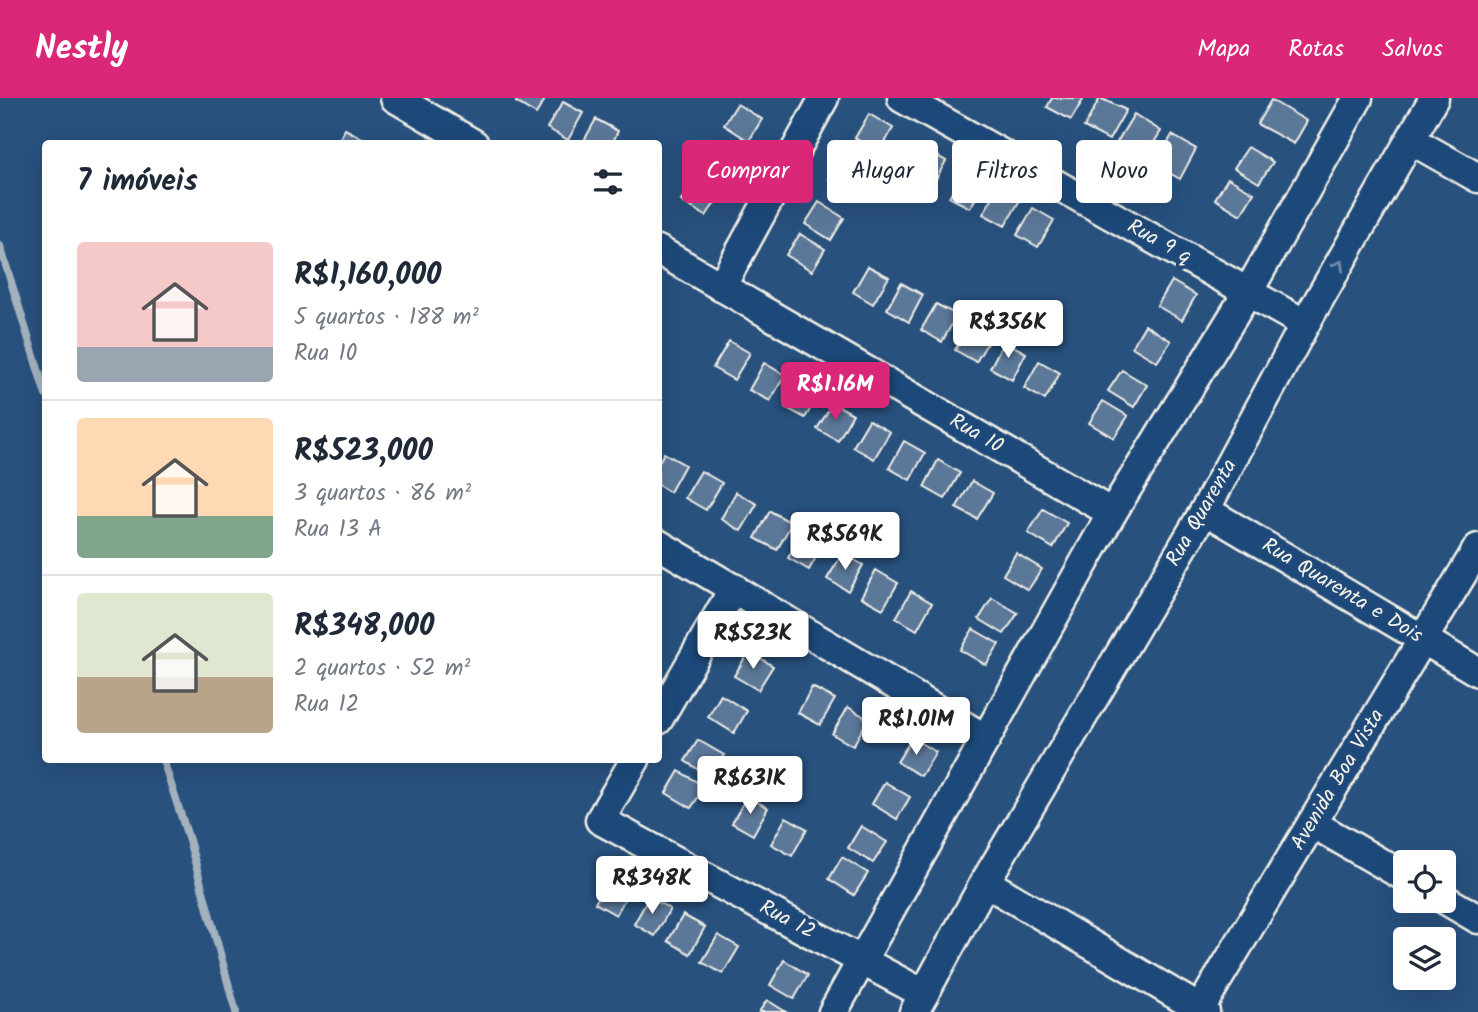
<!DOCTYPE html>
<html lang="pt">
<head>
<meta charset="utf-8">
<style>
  body { margin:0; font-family:Kalam,sans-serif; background:#f2f2f3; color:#1f2937; height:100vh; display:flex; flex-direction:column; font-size:26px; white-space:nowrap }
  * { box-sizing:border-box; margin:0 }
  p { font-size:23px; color:#747a83 }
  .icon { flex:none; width:38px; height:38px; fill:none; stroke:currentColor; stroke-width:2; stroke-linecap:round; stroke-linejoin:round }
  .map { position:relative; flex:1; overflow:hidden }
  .side { position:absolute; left:42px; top:42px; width:620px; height:623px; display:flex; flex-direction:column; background:#fff; border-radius:7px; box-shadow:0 7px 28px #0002 }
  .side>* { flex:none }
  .top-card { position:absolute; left:682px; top:42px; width:665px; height:63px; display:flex; gap:14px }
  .controls { position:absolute; left:1393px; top:752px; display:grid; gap:14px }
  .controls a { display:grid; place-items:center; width:63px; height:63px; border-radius:7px; background:#fff; box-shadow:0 7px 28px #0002; font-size:35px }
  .price { position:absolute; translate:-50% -60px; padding:0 16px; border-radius:7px; background:#fff; color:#222; font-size:23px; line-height:46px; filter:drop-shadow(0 2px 4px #0008) }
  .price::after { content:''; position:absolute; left:50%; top:42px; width:21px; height:16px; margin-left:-10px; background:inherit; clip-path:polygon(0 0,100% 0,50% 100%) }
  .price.current { background:#db2777; color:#fff }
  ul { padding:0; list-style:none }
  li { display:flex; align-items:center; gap:21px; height:175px; padding:0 35px }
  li+li { border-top:2px solid #e0e1e3 }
  li span { display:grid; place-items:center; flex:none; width:196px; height:140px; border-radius:7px; color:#555 }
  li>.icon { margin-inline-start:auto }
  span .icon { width:84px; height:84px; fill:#fffc; stroke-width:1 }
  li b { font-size:30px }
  h2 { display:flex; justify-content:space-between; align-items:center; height:84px; padding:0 35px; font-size:30px }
  .pill { padding:0 24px; border-radius:7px; background:#fff; box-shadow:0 7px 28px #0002; font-size:24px; line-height:63px }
  .pill.current { background:#db2777; color:#fff }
  header { display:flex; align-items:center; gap:42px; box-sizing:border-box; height:98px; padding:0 35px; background:#db2777; color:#fff }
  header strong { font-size:33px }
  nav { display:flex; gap:38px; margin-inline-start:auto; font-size:24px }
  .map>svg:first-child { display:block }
</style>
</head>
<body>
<header>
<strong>Nestly</strong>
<nav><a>Mapa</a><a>Rotas</a><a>Salvos</a></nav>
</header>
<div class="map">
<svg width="1478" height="914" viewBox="0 0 1478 914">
  <rect width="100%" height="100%" fill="#28517e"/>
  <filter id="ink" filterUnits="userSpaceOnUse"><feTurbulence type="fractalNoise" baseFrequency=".0143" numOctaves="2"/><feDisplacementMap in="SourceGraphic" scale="14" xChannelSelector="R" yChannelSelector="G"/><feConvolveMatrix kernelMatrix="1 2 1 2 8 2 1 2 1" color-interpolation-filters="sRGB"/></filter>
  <g filter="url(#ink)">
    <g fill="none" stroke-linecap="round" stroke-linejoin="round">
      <g stroke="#a4b2be" stroke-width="8">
        <polyline points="0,148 46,297"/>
        <polyline points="163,662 189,742 236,914"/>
      </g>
    </g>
    <g fill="#5b7899" stroke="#f4f1e8" stroke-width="2">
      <polygon points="518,0 546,0 536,16 516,4"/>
      <polygon points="1052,0 1084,0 1071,22 1047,9"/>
      <polygon points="1100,0 1126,12 1109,42 1084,29"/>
      <polygon points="1271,2 1307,23 1294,46 1257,26"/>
      <polygon points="563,4 583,15 568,42 547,30"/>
      <polygon points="737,6 762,21 749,43 724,27"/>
      <polygon points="869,16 893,30 879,55 855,40"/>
      <polygon points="1134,16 1161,33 1140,67 1113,51"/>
      <polygon points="596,21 618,33 612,46 582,46"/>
      <polygon points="345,31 373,46 337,46"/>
      <polygon points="1172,37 1196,51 1180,81 1155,67"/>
      <polygon points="701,44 738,66 726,87 688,65"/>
      <polygon points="1248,49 1273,64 1259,85 1234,70"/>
      <polygon points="925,51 946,63 931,90 910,78"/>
      <polygon points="842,60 868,76 855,97 829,82"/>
      <polygon points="964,72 985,84 970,110 949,99"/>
      <polygon points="1228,80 1254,95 1241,117 1215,101"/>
      <polygon points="695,81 720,97 706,118 681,103"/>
      <polygon points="998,90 1020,102 1005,128 983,116"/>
      <polygon points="819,104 844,120 831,142 805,126"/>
      <polygon points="1033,110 1054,122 1038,149 1017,137"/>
      <polygon points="800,136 825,151 812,173 786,157"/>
      <polygon points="868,168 889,179 873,206 853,194"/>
      <polygon points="1172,183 1196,197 1182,222 1157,208"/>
      <polygon points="901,185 923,197 909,224 887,211"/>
      <polygon points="936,206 957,217 942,244 921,232"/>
      <polygon points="971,225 992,237 976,264 955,252"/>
      <polygon points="1145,227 1171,243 1157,264 1132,249"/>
      <polygon points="729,243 750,255 734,282 713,270"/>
      <polygon points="1004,243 1026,255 1012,282 990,270"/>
      <polygon points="1039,263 1060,275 1045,302 1024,290"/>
      <polygon points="764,265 785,277 770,303 749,292"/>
      <polygon points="1122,272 1147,287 1134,309 1108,293"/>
      <polygon points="800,282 821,293 805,320 785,309"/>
      <polygon points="1103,303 1128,318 1114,340 1089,325"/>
      <polygon points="833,305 853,316 838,343 817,331"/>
      <polygon points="869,322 890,334 874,361 853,349"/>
      <polygon points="904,343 925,355 910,382 889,370"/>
      <polygon points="664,355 685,367 670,394 658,387 658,366"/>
      <polygon points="938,362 960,375 945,401 924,389"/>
      <polygon points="701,373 722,385 706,412 685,400"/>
      <polygon points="972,383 993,395 977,421 956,410"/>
      <polygon points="736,394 757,406 741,433 721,421"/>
      <polygon points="1043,411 1067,425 1053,450 1028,435"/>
      <polygon points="770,413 792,425 777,452 755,440"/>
      <polygon points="803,434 824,445 809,472 788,460"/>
      <polygon points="843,455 863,467 848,493 827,481"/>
      <polygon points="1016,455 1042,471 1028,492 1003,477"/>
      <polygon points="876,472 898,485 883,511 861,499"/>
      <polygon points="911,493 932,505 917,532 896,520"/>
      <polygon points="992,500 1018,515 1004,536 979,521"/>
      <polygon points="973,531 999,546 986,567 960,552"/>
      <polygon points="749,553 773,568 758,592 734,578"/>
      <polygon points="812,589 835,601 820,627 798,615"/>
      <polygon points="721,597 747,613 734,635 708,619"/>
      <polygon points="848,609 868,621 853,648 832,636"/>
      <polygon points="912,640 936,654 921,678 897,664"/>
      <polygon points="698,642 724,657 710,679 685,663"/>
      <polygon points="679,673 705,689 691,710 666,695"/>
      <polygon points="885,684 910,699 897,721 872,706"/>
      <polygon points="747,698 768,710 753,737 732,725"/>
      <polygon points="786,719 807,731 792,758 771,746"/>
      <polygon points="861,728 887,744 873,765 848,750"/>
      <polygon points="842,759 868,775 854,797 829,781"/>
      <polygon points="610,778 631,790 616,817 595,805"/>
      <polygon points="649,799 670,811 655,838 634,826"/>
      <polygon points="683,817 705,829 690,856 668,843"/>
      <polygon points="718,837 739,849 723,876 702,864"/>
      <polygon points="784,862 808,877 794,901 770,887"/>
      <polygon points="767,902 786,914 759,914"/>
    </g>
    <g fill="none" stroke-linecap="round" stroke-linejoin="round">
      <g stroke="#f4f1e8" stroke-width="33">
        <g id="minor">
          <polyline points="395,0 474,46"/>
          <polyline points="902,0 1305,226"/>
          <polyline points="1411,42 1478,80"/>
          <polyline points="658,152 1112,415"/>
          <polyline points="721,189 824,0"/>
          <polyline points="1205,412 1478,574"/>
          <polyline points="658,446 986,641"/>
          <polyline points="658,622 734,490"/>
          <polyline points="635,662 600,722 924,896"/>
          <polyline points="1312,725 1405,779"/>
          <polyline points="985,784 1205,914"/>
          <polyline points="1444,801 1478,821"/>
          <polyline points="833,914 1112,415 1248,194 1358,0"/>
          <polyline points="914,914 985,784 1205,412 1305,226 1434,0"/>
          <polyline points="1198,914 1478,450"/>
        </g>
      </g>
      <use href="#minor" stroke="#1f4a7a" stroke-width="28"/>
    </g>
    <defs><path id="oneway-chevron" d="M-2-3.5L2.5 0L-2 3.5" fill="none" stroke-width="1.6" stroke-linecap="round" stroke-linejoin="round" transform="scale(1.75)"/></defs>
    <use stroke="#748da6" href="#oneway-chevron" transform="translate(1339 167) rotate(-60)"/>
  </g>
  <g text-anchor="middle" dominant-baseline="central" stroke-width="7" stroke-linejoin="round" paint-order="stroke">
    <g font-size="21" fill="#f4f1e8" stroke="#1f4a7a">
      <text transform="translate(1159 144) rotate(29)">Rua 9 q</text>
      <text transform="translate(976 336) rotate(30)">Rua 10</text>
      <text transform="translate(1202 415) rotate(-60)">Rua Quarenta</text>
      <text transform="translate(1342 493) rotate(31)">Rua Quarenta e Dois</text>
      <text transform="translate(1338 682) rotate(-59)">Avenida Boa Vista</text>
      <text transform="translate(787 822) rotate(28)">Rua 12</text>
    </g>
  </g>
</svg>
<div class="controls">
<a><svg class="icon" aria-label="locate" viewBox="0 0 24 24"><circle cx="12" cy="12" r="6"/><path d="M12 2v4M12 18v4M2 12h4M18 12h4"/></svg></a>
<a><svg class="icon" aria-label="layers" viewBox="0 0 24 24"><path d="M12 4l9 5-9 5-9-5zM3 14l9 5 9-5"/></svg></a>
</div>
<b class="price" style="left:1008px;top:262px">R$356K</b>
<b class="price current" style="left:835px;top:324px">R$1.16M</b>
<b class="price" style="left:845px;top:474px">R$569K</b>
<b class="price" style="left:753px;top:573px">R$523K</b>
<b class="price" style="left:916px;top:659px">R$1.01M</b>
<b class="price" style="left:750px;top:718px">R$631K</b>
<b class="price" style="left:652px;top:818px">R$348K</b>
<div class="top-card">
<a class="pill current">Comprar</a>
<a class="pill">Alugar</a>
<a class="pill">Filtros</a>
<a class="pill">Novo</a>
</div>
<section class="side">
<h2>7 imóveis<svg class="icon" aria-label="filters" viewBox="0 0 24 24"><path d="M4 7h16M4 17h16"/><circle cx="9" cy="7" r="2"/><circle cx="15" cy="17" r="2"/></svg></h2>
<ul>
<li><span style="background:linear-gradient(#f6c9c9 75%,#9aa5b1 0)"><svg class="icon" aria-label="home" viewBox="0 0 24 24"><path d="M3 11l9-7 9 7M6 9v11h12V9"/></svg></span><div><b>R$1,160,000</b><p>5 quartos · 188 m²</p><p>Rua 10</p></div></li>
<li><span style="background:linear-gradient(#ffd9b3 70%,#7fa58c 0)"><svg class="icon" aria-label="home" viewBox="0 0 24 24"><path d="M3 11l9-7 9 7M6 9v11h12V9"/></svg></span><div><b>R$523,000</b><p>3 quartos · 86 m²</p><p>Rua 13 A</p></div></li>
<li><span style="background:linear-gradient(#dfe7d0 60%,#b9a48a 0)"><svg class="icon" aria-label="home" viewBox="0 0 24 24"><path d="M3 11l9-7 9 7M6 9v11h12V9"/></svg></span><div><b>R$348,000</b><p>2 quartos · 52 m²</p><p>Rua 12</p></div></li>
</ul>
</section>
</div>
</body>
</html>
